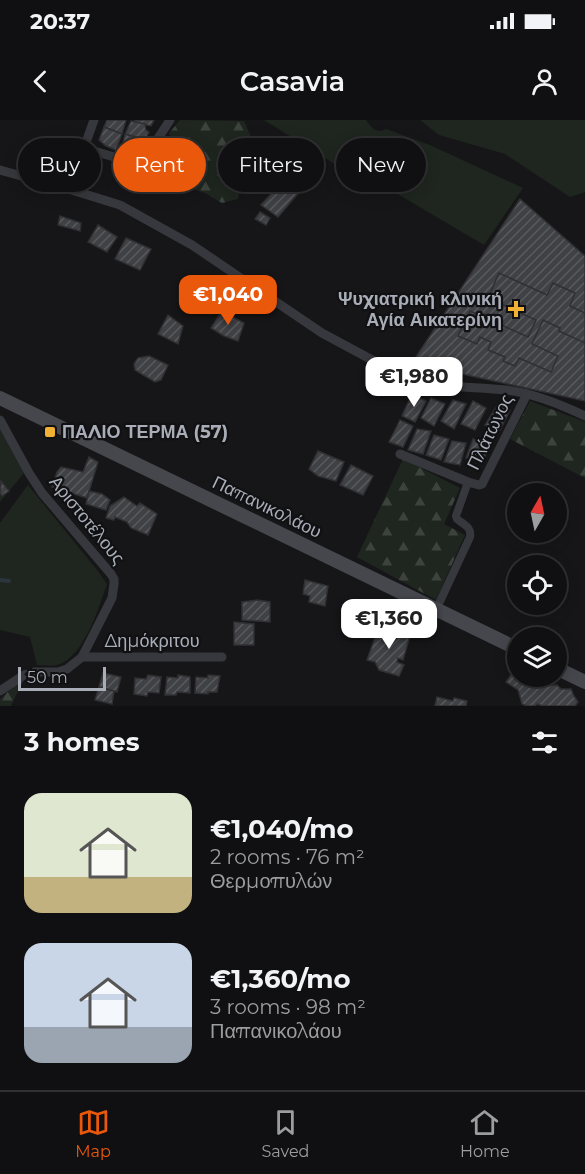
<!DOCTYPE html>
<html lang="en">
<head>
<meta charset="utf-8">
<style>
  body { margin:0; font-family:Montserrat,sans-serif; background:#19191b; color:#f1f3f6; height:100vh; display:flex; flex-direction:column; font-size:22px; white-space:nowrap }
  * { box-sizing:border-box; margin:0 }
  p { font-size:20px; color:#9c9d9f }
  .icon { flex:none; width:33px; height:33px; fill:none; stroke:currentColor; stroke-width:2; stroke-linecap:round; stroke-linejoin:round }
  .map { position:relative; height:586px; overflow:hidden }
  .drawer { display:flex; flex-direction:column; background:#101012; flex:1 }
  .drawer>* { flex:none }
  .top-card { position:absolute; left:18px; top:18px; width:549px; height:54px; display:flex; gap:12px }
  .needle { width:39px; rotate:9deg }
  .tools { position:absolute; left:507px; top:363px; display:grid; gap:12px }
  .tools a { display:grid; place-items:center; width:60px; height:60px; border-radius:50%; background:#101012; box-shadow:0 3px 15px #0003,0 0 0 2px #303032; font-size:30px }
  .scale { position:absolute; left:18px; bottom:15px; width:88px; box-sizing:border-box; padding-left:6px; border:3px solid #a8adb8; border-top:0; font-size:16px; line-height:21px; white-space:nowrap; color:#a8adb8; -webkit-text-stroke:4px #111113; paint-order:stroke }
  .price { position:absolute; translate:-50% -51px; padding:0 14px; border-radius:12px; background:#fff; color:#222; font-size:20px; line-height:39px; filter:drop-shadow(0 2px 3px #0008) }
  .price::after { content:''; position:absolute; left:50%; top:36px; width:18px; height:14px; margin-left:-9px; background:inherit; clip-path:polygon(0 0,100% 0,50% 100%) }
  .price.on { background:#ea580c; color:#fff }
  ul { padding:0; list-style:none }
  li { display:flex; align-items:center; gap:18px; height:150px; padding:0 24px }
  li span { display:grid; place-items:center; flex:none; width:168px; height:120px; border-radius:18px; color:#555 }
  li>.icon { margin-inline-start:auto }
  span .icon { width:72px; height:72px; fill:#fffc; stroke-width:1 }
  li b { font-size:26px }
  h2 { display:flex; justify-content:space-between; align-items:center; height:72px; padding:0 24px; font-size:26px }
  .pill { padding:0 21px; border-radius:27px; background:#101012; box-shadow:0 3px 15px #0003,0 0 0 2px #303032; font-size:21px; line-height:54px }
  .pill.on { background:#ea580c; color:#fff }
  .status { display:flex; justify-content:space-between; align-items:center; height:42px; padding:0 30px; background:#101012; direction:ltr }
  .status svg { height:16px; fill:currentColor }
  header { display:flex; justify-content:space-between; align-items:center; height:78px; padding:0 24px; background:#101012; font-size:27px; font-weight:600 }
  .tab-bar { display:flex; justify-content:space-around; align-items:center; height:84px; border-top:2px solid #303032; background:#101012; font-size:16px; color:#9c9d9f }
  .tab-bar a { display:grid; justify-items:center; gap:3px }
  .tab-bar .on { color:#ea580c }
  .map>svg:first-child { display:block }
</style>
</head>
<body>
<div class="status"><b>20:37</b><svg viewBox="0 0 49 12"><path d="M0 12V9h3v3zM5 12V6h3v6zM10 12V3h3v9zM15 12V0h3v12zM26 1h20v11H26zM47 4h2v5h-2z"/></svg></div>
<header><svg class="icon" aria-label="back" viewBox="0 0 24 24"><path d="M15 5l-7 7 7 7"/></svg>Casavia<svg class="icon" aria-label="person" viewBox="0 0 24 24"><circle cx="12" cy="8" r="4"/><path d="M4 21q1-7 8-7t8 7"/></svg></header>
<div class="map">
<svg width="585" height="586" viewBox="0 0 585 586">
  <defs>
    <pattern id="forest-firs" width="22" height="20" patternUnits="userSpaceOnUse" patternTransform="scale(1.5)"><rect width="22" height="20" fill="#1e261f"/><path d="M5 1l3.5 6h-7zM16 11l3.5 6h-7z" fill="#3c433d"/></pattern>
    <pattern id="building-hatch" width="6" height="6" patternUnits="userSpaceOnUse" patternTransform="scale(1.5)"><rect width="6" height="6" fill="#404145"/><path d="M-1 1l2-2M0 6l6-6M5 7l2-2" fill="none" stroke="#595a5e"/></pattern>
  </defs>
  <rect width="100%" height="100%" fill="#161618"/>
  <g fill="#1e261f">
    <path d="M264 0H366C372 8 376 14 386 9L430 25 523 68 484 125 357 50 349 53Z"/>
    <polygon points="420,0 585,0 585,72 570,77 505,34 439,15"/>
    <polygon points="0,309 24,353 0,382"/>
    <path d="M28 365 97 450 107 464C99 487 85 534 60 544 54 547 44 545 37 545L30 517 0 510V403Z"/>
  </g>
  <g fill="url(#forest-firs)">
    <polygon points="180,0 244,1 252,19 268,35 265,47 241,62 238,79 222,83 205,73 176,63 169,47 178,34 169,13"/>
    <polygon points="530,281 585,302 585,358 510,319"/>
    <polygon points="403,339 460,368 444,404 465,415 436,480 357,437"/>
    <polygon points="25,556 11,586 0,586 0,579"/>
  </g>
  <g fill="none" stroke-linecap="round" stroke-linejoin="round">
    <polyline stroke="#2c353c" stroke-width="4" points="0,460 9,461"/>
  </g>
  <g fill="url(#building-hatch)" stroke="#303034" stroke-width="1.5">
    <polygon points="107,0 126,0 122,14 104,7"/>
    <polygon points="135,0 154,0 151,6 134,2"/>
    <polygon points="131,1 145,4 146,10 149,12 145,20 125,14"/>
    <polygon points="104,7 122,14 116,30 106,26 99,20"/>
    <polygon points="125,14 145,20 138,31 134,30 132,33 121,31"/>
    <polygon points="285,59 300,71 278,97 261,85"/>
    <polygon points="520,79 585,136 585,281 412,243"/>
    <polygon points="260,92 270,98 266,105 255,99"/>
    <polygon points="60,96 81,103 80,111 58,105"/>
    <polygon points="98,105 117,117 107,132 88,122"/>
    <polygon points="126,118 151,129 140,150 115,139"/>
    <polygon points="499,153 547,175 553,163 575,173 570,186 585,193 585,223 559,211 560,208 543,200 532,224 558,236 551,252 519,238 515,246 503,241 505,237 488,230 491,222 480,217 477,224 458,216 470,191 490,200 489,203 498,207 499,204 528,217 536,200 488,178"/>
    <polygon points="222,191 244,203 238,221 224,216 211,208"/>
    <polygon points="168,195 183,206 178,224 158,214"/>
    <polygon points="149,236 168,245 161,260 155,262 135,250 134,244 138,238"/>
    <polygon points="412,274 426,281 415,302 402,296"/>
    <polygon points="431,278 445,284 434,306 421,298"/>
    <polygon points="453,280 466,284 454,309 441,301"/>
    <polygon points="473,281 486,288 475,310 461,304"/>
    <polygon points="498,284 510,290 500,310 485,305"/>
    <polygon points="400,300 413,306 403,327 389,322"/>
    <polygon points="417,309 431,311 423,334 408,330"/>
    <polygon points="434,315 449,319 441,340 426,335"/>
    <polygon points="473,319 491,325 482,342 466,338"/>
    <polygon points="452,321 466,323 460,345 444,342"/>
    <polygon points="318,331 344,342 336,361 318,356 309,349"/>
    <polygon points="89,337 98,342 87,378 52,367 57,352 61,347 83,352"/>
    <polygon points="351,345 373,356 363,375 340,365"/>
    <polygon points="1,361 9,371 2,376 0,373"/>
    <polygon points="89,371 102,374 110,380 106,390 86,384"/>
    <polygon points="124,377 137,386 140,383 157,394 148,415 131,408 127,402 115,397 114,400 106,398 110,386"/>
    <polygon points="305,460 328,466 325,486 309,482 310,476 303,474"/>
    <polygon points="257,480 270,482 270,502 242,500 242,482"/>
    <polygon points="234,502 254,504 254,525 234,525"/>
    <polygon points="379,506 410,516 403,540 398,538 397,542 404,545 399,556 379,550 375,542 367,540"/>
    <polygon points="513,552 518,554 518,556 522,557 525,561 543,566 557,565 561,569 571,569 574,576 578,582 575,586 543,586 537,584 535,586 527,586 522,584 518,570 506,562"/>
    <polygon points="103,553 121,557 117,572 99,567"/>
    <polygon points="148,555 161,557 159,573 148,572 147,576 134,574 135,558 146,559"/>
    <polygon points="178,555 190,557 190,573 177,572 176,575 165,575 167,557 178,558"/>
    <polygon points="208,555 220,556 217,572 208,572 208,574 195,573 196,557 208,558"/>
    <polygon points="99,567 114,571 112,584 95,580"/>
    <polygon points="437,577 453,581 454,578 467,581 466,586 435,586"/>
  </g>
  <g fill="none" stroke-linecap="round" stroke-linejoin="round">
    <path stroke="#37383d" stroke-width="8" d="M436 490 470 417C472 407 463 404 457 399L456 396 468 362"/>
    <g stroke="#37383d" stroke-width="9">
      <polyline points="84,28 134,43 139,43 144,40 170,0"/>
      <path d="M0 50 62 67 120 85 192 125 322 213 400 255C434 269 470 266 506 270 533 273 560 284 585 296"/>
      <polyline points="62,67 84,28 94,0"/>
      <polyline points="0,300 29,353 42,373 111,454 114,459 114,464 112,478 82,537 67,549 58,552 34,552 24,555 0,571"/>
      <polyline points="400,334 468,362 479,365 482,364 527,274"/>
      <polyline points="82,537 222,537"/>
    </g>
    <g stroke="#45474d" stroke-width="14">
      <polyline points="0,278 518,529"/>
      <polyline points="556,548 585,562"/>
    </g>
  </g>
  <g fill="#f2b134" stroke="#111113" stroke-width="2">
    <path d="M513 180h6v6h6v6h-6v6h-6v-6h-6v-6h6z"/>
    <rect x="44" y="306" width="12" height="12" rx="3"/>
  </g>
  <g text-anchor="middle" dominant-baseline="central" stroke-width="4.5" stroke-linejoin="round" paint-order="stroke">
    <g font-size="18" font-weight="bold" fill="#a8adb8" stroke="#111113" text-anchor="end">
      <text x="502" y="179">Ψυχιατρική κλινική<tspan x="502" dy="21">Αγία Αικατερίνη</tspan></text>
      <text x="62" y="312" text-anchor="start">ΠΑΛΙΟ ΤΕΡΜΑ (57)</text>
    </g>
    <g font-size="18" fill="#a8adb8" stroke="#111113">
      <text transform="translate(490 312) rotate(-64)">Πλάτωνος</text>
      <text transform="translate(267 387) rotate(26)">Παπανικολάου</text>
      <text transform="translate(87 400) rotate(51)">Αριστοτέλους</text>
      <text x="152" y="521">Δημόκριτου</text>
    </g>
  </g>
</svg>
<div class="tools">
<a><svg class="needle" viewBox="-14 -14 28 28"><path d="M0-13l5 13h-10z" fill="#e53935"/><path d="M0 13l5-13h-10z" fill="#9c9d9f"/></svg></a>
<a><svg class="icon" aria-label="locate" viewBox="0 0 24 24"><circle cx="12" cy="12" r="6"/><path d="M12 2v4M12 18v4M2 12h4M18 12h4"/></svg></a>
<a><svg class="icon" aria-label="layers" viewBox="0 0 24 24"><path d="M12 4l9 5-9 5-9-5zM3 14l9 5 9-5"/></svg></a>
</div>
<div class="scale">50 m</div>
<b class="price on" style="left:228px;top:206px">€1,040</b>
<b class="price" style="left:414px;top:288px">€1,980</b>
<b class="price" style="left:389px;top:530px">€1,360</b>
<div class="top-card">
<a class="pill">Buy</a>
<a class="pill on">Rent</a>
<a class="pill">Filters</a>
<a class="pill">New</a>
</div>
</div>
<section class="drawer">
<h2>3 homes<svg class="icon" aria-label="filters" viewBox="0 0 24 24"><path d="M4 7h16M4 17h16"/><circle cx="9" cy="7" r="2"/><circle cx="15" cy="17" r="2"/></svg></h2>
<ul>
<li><span style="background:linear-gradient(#dfe7d0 70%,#c2b280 0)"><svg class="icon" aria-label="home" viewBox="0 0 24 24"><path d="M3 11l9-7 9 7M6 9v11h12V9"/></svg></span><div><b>€1,040/mo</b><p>2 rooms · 76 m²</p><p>Θερμοπυλών</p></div></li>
<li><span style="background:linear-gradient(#c9d6e8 70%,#9aa5b1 0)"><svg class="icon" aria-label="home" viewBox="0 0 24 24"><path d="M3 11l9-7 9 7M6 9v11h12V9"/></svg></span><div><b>€1,360/mo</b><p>3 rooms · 98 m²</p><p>Παπανικολάου</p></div></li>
</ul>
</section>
<nav class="tab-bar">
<a class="on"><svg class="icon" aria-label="map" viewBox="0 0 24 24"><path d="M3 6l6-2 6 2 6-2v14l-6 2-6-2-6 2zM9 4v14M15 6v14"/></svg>Map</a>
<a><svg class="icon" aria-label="saved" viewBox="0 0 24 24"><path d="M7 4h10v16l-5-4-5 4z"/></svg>Saved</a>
<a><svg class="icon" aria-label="home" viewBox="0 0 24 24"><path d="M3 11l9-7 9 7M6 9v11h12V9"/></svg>Home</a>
</nav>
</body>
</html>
